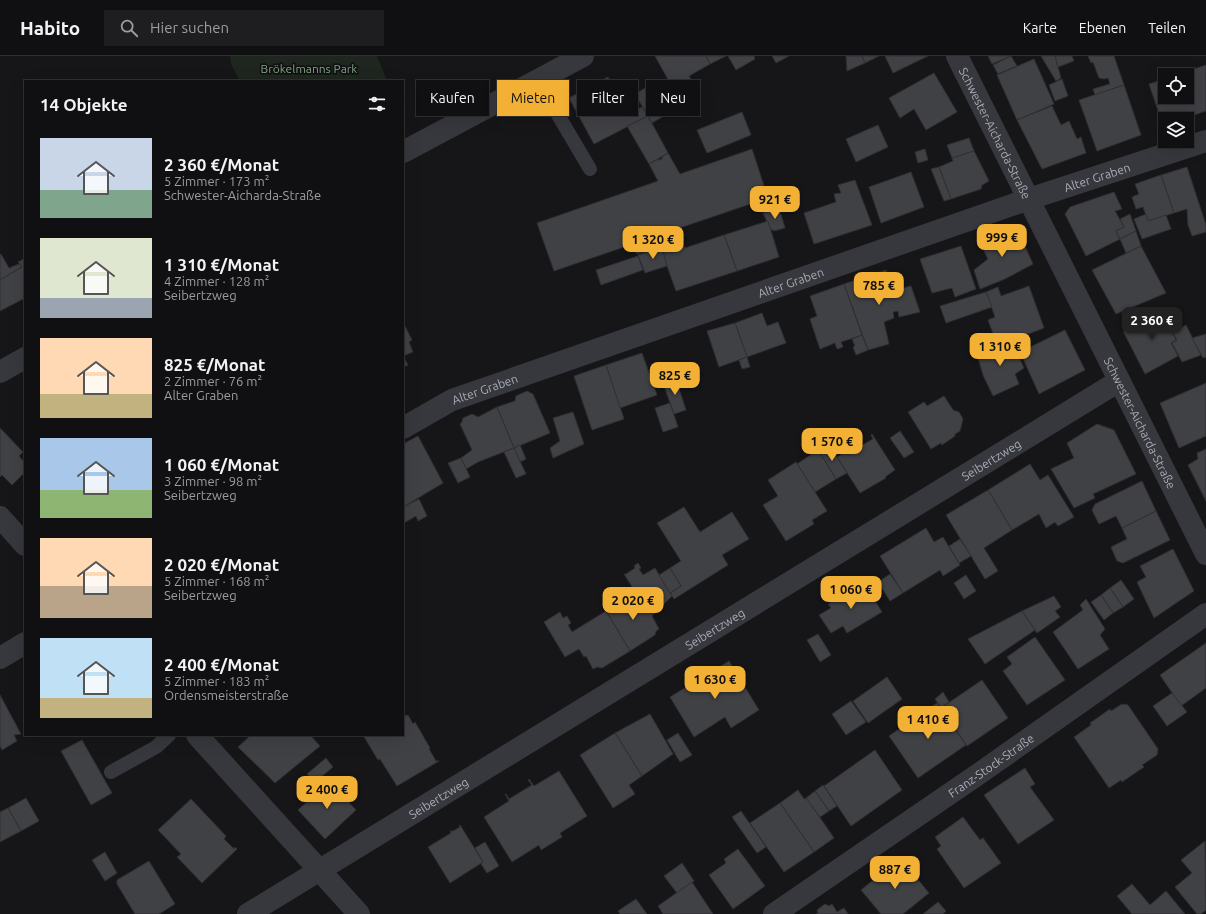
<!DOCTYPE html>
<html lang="de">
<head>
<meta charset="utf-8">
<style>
  body { margin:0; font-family:Ubuntu,sans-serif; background:#1e1e20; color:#f1f3f6; height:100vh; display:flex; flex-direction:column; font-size:15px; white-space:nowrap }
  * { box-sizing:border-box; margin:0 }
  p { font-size:13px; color:#9c9d9f }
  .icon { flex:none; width:22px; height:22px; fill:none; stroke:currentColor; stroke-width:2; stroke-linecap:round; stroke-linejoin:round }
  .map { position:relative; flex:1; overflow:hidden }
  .details { position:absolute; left:24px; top:24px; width:380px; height:656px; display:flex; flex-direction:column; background:#101012; border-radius:0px; box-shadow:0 4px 16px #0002,0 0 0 1px #303032 }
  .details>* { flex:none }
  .top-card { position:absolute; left:416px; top:24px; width:380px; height:36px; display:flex; gap:8px }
  .buttons { position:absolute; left:1158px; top:12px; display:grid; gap:8px }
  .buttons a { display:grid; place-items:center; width:36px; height:36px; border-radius:0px; background:#101012; box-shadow:0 4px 16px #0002,0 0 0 1px #303032; font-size:20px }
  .price { position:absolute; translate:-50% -34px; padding:0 9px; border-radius:8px; background:#f2b134; color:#111; font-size:13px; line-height:26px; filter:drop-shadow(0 1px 2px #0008) }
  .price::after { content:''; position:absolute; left:50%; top:24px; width:12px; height:9px; margin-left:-6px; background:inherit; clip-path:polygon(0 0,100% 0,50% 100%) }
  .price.current { background:#222; color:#fff }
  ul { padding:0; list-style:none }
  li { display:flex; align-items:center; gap:12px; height:100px; padding:0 16px }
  li span { display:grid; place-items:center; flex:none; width:112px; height:80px; border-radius:0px; color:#555 }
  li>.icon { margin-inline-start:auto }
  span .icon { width:48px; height:48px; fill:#fffc; stroke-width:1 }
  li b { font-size:17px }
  h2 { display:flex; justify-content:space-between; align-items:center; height:48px; padding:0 16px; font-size:17px }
  .tag { padding:0 14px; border-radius:0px; background:#101012; box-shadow:0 4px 16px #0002,0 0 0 1px #303032; font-size:14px; line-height:36px }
  .tag.current { background:#f2b134; color:#111 }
  header { display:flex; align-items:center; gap:24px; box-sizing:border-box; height:56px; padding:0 20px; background:#101012; border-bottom:1px solid #303032 }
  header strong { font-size:19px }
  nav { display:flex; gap:22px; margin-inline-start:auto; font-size:14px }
  .search { width:280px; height:36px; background:#1e1e20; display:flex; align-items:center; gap:10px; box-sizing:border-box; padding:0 14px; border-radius:0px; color:#9c9d9f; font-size:15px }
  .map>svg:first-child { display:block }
</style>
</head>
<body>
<header>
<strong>Habito</strong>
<div class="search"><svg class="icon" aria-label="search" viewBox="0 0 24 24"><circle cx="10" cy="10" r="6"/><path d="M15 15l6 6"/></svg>Hier suchen</div>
<nav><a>Karte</a><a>Ebenen</a><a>Teilen</a></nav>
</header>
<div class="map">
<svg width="1206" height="858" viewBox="0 0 1206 858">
  <rect width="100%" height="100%" fill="#161618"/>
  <polygon fill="#1e261f" points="230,0 377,0 387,25 240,25 231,8"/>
  <g fill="#404145" stroke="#303034">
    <polygon points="655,0 706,0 710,8 689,20 701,40 676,53 663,31 670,27"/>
    <polygon points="706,0 726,0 710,8"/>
    <polygon points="728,0 754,0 755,3 736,14"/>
    <polygon points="772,0 789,0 776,7"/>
    <polygon points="846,0 862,0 865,7 847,15"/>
    <polygon points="862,0 879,0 865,7"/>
    <polygon points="885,0 928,0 893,17"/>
    <polygon points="988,0 1011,0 992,8"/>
    <polygon points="1011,0 1017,10 998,18 993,9"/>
    <polygon points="1041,0 1055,0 1061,22 1056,25"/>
    <polygon points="1055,0 1072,0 1074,5 1058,11"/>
    <polygon points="1088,0 1114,0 1124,29 1095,39 1093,33 1110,28 1108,22 1104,23 1099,22 1093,6 1091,7"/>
    <polygon points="1034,3 1054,48 1017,64 997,19"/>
    <polygon points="1206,9 1206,55 1182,63 1165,63 1165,71 1164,72 1149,28 1165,23 1165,41 1187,41 1187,19 1176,19"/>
    <polygon points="934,17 957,56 926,74 914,53 900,62 889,42"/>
    <polygon points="608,21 620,44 626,40 634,55 642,51 648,60 594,88 569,42"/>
    <polygon points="1062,23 1068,40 1055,45 1049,29"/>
    <polygon points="659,24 676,53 652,67 635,38"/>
    <polygon points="1124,29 1141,79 1097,95 1079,44"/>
    <polygon points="1052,50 1061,69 1069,65 1077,83 1081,81 1086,97 1042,113 1017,64"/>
    <polygon points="742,56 751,79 707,97 697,74"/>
    <polygon points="648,60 668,97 649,108 627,70"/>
    <polygon points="878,69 888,91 856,106 846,83"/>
    <polygon points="969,82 974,95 952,102 947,89"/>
    <polygon points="752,93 768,142 656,180 661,191 637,198 630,189 554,215 537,167 658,125 649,108 659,103 660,104 662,103 662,101 668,97 680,118"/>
    <polygon points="925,93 928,104 918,107 915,96"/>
    <polygon points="974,95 989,125 982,129 981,133 951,143 939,111 953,105 952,102"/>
    <polygon points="939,111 951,143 944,145 931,113"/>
    <polygon points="1187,111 1206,169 1206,176 1192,180 1188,169 1187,153 1174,157 1161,119"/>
    <polygon points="911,116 924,151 881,167 869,131"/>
    <polygon points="1161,119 1174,157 1148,165 1143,151 1136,153 1132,141 1139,138 1135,128"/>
    <polygon points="855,124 872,169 814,188 804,157 836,146 834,138 841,137 838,129"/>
    <polygon points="1114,136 1122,153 1115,155 1124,171 1116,175 1120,183 1086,200 1065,158 1070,151"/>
    <polygon points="779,152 785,172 774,175 774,174 771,174 763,157"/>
    <polygon points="1130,158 1136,175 1120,183 1116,175 1124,171 1120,163"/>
    <polygon points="1146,158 1148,165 1166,159 1171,173 1142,183 1134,163"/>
    <polygon points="768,165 779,201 737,215 724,179"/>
    <polygon points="1016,170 1033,208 1005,223 980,233 974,214 988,203 979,185"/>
    <polygon points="1136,175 1141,190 1126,197 1120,183"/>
    <polygon points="724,179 737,215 676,235 662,196 683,188 685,192"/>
    <polygon points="961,190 976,233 955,241 952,232 932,237 920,203"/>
    <polygon points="1141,190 1166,237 1116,258 1092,214"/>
    <polygon points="662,191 667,210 645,217 638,199"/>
    <polygon points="1,198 9,212 19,208 22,211 0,224 0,199"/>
    <polygon points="638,200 643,214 601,229 596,214"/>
    <polygon points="25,202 25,242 0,255 0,224 22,211 18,206"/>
    <polygon points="886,214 890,226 895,224 899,233 911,230 920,256 899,261 898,255 893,256 894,262 884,266 889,288 868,294 844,228"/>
    <polygon points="844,228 862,279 841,286 843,291 837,293 835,287 820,293 810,263 817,260 810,240"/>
    <polygon points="1029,230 1044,272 1005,287 1001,278 994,280 988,264 995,261 986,236 998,231 1001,240"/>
    <polygon points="986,236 992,251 946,267 940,250"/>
    <polygon points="1152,254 1155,259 1162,255 1176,284 1171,287 1178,300 1145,318 1123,275 1145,264 1142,259"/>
    <polygon points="762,257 767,270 778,266 786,287 747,301 735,267"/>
    <polygon points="735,267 747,301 719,311 707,275"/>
    <polygon points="1186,269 1201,299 1182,306 1172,287 1177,284 1172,276"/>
    <polygon points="405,270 412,284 409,286 413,296 403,300 408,309 403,311 403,271"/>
    <polygon points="1065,274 1085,314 1039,338 1020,296"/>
    <polygon points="1206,278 1206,301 1203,302 1192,282"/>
    <polygon points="862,279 868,294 856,299 853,291 855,290 852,283"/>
    <polygon points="989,284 993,295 1013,288 1024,312 1015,318 1019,328 993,340 983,319 977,298 982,297 978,287"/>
    <polygon points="642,297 657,339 620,352 606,309"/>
    <polygon points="747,301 750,311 742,313 739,304"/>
    <polygon points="606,309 624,363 592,374 574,320"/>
    <polygon points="676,323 686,354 674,358 663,327"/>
    <polygon points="1206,327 1206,380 1179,392 1160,347"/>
    <polygon points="527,335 533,338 550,377 514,392 497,351 515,345 516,340"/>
    <polygon points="944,340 953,354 959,356 963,363 960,375 955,378 955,380 942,389 941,387 931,393 908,356 924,346 927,350"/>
    <polygon points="670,347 678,371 663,376 655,352"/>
    <polygon points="497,351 514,392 478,406 466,413 461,402 472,394 460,368 462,366 463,362 472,358 478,361"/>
    <polygon points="573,356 584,388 553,402 550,392 560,385 553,362"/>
    <polygon points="1097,368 1114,374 1136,418 1093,438 1095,442 1074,452 1051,413 1074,402 1067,387"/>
    <polygon points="0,372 23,396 19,400 25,407 25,416 12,429 2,419 0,421"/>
    <polygon points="900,375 914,396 904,402 890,382"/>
    <polygon points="872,378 895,414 885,421 886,422 860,437 837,401 842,398 840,395 856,386 859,391 873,383 871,379"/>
    <polygon points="418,380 443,427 403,451 403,388"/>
    <polygon points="829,388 847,417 836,423 818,394"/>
    <polygon points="520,389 526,403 520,406 514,392"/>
    <polygon points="514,392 526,418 516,422 504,396"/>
    <polygon points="1206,393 1206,445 1188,409 1198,403 1197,397"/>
    <polygon points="818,394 836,423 815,436 797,408"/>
    <polygon points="461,402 470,421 458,427 448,407"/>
    <polygon points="796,406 827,455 812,464 814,468 786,485 763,449 778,440 768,424"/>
    <polygon points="1030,408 1040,424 1048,419 1074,461 1058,470 1055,466 1046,472 1039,458 1012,474 988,434"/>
    <polygon points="1142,425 1156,455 1122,472 1116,460 1099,468 1092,454 1095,448"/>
    <polygon points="988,434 1012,474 984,492 998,515 985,523 946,459"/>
    <polygon points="419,443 427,460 418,465 416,460 404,467 403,451"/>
    <polygon points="684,451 700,476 732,456 749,483 722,499 728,509 674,543 670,537 681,530 670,512 681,505 657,467"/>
    <polygon points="1156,455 1170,484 1123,507 1117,505 1111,491 1127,483 1122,472"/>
    <polygon points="926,472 934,486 943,481 960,509 943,520 940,514 903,537 880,500"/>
    <polygon points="960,483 971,500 959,507 949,490"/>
    <polygon points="1173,493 1194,535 1154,562 1137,526 1146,521 1140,510"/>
    <polygon points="638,507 641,512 639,513 643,519 655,512 672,540 653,559 637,536 636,537 624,518 626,518 635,512 634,510"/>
    <polygon points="670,512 681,530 670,537 659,519"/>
    <polygon points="890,518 903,537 890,545 878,526"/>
    <polygon points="966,519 976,535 964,543 954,527"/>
    <polygon points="1121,524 1134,543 1123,551 1110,532"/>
    <polygon points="863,526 882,556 847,577 843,570 831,577 819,559 831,552 828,548"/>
    <polygon points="1110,532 1123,551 1113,557 1101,539"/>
    <polygon points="637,536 653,559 652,560 659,573 656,575 655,579 630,595 606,555"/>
    <polygon points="1101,539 1113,557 1104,564 1091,546"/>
    <polygon points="1054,540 1061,551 1055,555 1060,561 1037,577 1022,555"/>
    <polygon points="1086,543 1105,573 1100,579 1109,593 1078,613 1053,576 1083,554 1080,549"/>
    <polygon points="606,555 630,595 602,612 597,611 593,613 586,600 584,601 579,593 565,601 544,566 560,556 563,562 567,560 571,567 568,569 572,576"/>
    <polygon points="1022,555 1035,574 985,608 968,583"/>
    <polygon points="818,578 831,599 820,606 807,584"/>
    <polygon points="1035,581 1065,624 1027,649 1003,615 1012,608 1007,601"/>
    <polygon points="1206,587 1206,632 1181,650 1160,619"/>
    <polygon points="729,605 759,654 731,672 725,661 694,681 670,641"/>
    <polygon points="887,621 902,643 868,667 853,645"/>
    <polygon points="982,624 1008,662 967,690 941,652"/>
    <polygon points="943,636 949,646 941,652 935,643"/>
    <polygon points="1172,637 1187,656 1167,670 1153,650"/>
    <polygon points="0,639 21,678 14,679 17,685 2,694 0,690"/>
    <polygon points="851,645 866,666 846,679 832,658"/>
    <polygon points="937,647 966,689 918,722 889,680"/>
    <polygon points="1122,648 1128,649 1158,693 1157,699 1142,709 1144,711 1122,726 1121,724 1109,732 1074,681 1091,669 1090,667 1110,653 1111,655"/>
    <polygon points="403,656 406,660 408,659 413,668 415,666 430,692 429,693 436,705 439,705 397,730 380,703 378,704 363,679 403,679"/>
    <polygon points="650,658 673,698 642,720 615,677"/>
    <polygon points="615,677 642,720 629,729 635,738 613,752 580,699"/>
    <polygon points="678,677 692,699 680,706 667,684"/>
    <polygon points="251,679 310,679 320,690 275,727 238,691"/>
    <polygon points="82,684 112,737 91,749 61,695"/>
    <polygon points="875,694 902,734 851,770 824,730"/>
    <polygon points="326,702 333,711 314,727 307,718"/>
    <polygon points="1025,712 1035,728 1030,731 1054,764 1018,788 984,739"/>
    <polygon points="559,715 587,760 560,777 562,781 541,794 539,789 512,806 484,761 509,745 505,738 506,738 509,743 532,729 528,724 529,723 534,730"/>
    <polygon points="329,725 356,754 325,783 298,754 309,744 307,742 316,733 318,735"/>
    <polygon points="823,729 837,750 829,755 815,735"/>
    <polygon points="798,734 804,743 806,742 810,747 834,782 814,796 780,747"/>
    <polygon points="815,735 829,755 820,761 806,742"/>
    <polygon points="26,742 39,765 21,775 8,752"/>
    <polygon points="191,743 226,780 224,783 234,793 235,791 237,793 202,827 177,801 181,798 158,774"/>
    <polygon points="780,747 814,796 784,816 750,767"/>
    <polygon points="8,752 21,775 0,786 0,756"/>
    <polygon points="741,755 766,791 757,797 732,761"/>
    <polygon points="963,761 980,784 983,782 1001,807 964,832 937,793 941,790 935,781"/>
    <polygon points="460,769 483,806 450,827 428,791 451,777 450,775 453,775 460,771 459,770"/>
    <polygon points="1205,785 1206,854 1201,858 1197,858 1175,831 1192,817 1181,804"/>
    <polygon points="485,786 499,810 487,817 481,808 483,806 475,792"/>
    <polygon points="738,793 765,830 733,853 709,819 726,807 724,803"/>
    <polygon points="105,796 117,817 105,825 92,804"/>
    <polygon points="900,802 929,837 903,858 881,858 861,834"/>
    <polygon points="149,805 175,848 159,858 135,858 117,828 117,824"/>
    <polygon points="682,807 694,825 677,837 664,820"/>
    <polygon points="692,826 713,858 663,858 658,850"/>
    <polygon points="1132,828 1150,849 1166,835 1185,858 1132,858 1117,840"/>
    <polygon points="636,843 647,858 620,858 618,855"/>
    <polygon points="938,846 946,855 943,858 923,858"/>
    <polygon points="825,848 829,850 832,848 837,856 844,852 848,858 816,858 818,857 817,854"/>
  </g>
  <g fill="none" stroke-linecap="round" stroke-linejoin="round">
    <g stroke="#37383d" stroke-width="14">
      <polyline points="538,25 590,113"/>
      <polyline points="111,716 156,691 169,679"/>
    </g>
    <g stroke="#37383d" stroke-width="22">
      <path id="s1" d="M957 0 1206 498"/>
      <polyline points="403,96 583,0"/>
      <polyline points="0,316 25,302"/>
      <path id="s2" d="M403 372 452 344 1029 143 1206 85"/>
      <polyline points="0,461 25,489"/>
      <polyline points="0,602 25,587"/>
      <polyline points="197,679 359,858"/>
      <path id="s3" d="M248 858 1119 325"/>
      <path id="s4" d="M774 858 980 717 1206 558"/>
    </g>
  </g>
  <g text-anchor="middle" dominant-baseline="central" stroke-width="3.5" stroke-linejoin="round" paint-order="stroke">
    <g font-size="12" fill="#7fa381" stroke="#111113">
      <text x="309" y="12">Brökelmanns Park</text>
    </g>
    <g font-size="12" fill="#a8adb8" stroke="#111113">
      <text stroke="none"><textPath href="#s1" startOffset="86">Schwester-Aicharda-Straße</textPath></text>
      <text stroke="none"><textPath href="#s2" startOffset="739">Alter Graben</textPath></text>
      <text stroke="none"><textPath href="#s2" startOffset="415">Alter Graben</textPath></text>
      <text stroke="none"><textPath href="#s2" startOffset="91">Alter Graben</textPath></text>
      <text stroke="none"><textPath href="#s1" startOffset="410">Schwester-Aicharda-Straße</textPath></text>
      <text stroke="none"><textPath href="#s3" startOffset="871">Seibertzweg</textPath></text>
      <text stroke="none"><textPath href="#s3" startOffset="547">Seibertzweg</textPath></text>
      <text stroke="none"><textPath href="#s4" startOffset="263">Franz-Stock-Straße</textPath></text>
      <text stroke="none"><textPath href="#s3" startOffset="223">Seibertzweg</textPath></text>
    </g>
  </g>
</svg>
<div class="buttons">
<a><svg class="icon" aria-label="locate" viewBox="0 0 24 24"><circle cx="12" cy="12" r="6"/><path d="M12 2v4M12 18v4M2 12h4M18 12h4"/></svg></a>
<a><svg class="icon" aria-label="layers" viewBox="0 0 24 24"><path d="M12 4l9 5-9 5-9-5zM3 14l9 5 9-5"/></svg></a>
</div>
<b class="price" style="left:775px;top:164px">921 €</b>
<b class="price" style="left:1002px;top:202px">999 €</b>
<b class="price" style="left:653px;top:204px">1 320 €</b>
<b class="price" style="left:879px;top:250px">785 €</b>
<b class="price current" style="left:1152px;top:285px">2 360 €</b>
<b class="price" style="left:1000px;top:311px">1 310 €</b>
<b class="price" style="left:675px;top:340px">825 €</b>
<b class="price" style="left:832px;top:406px">1 570 €</b>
<b class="price" style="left:851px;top:554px">1 060 €</b>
<b class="price" style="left:633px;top:565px">2 020 €</b>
<b class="price" style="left:715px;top:644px">1 630 €</b>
<b class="price" style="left:928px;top:684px">1 410 €</b>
<b class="price" style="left:327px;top:754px">2 400 €</b>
<b class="price" style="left:895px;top:834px">887 €</b>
<div class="top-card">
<a class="tag">Kaufen</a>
<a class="tag current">Mieten</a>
<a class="tag">Filter</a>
<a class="tag">Neu</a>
</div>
<section class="details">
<h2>14 Objekte<svg class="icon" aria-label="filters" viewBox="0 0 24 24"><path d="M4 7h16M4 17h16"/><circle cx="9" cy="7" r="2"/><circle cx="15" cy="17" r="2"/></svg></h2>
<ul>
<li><span style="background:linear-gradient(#c9d6e8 65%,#7fa58c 0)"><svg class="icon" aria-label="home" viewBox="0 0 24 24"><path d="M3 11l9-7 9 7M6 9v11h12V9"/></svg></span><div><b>2 360 €/Monat</b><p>5 Zimmer · 173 m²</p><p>Schwester-Aicharda-Straße</p></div></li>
<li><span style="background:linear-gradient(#dfe7d0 75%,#9aa5b1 0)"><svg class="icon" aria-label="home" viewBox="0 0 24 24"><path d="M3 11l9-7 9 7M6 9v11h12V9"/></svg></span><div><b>1 310 €/Monat</b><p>4 Zimmer · 128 m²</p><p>Seibertzweg</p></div></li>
<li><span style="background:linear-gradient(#ffd9b3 70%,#c2b280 0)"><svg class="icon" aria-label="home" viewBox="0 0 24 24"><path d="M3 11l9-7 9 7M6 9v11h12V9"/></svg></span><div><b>825 €/Monat</b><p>2 Zimmer · 76 m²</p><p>Alter Graben</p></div></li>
<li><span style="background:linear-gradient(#a9c7e8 65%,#8fb573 0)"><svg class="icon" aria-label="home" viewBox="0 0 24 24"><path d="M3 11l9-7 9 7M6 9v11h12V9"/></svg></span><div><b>1 060 €/Monat</b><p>3 Zimmer · 98 m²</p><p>Seibertzweg</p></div></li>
<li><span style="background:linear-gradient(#ffd9b3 60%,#b9a48a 0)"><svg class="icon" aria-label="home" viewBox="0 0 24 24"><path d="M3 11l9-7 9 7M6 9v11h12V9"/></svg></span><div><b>2 020 €/Monat</b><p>5 Zimmer · 168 m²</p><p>Seibertzweg</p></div></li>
<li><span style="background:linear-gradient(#bfe0f5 75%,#c2b280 0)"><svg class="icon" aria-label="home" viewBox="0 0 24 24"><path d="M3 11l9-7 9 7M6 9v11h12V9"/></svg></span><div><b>2 400 €/Monat</b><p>5 Zimmer · 183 m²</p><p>Ordensmeisterstraße</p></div></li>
</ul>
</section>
</div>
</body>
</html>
